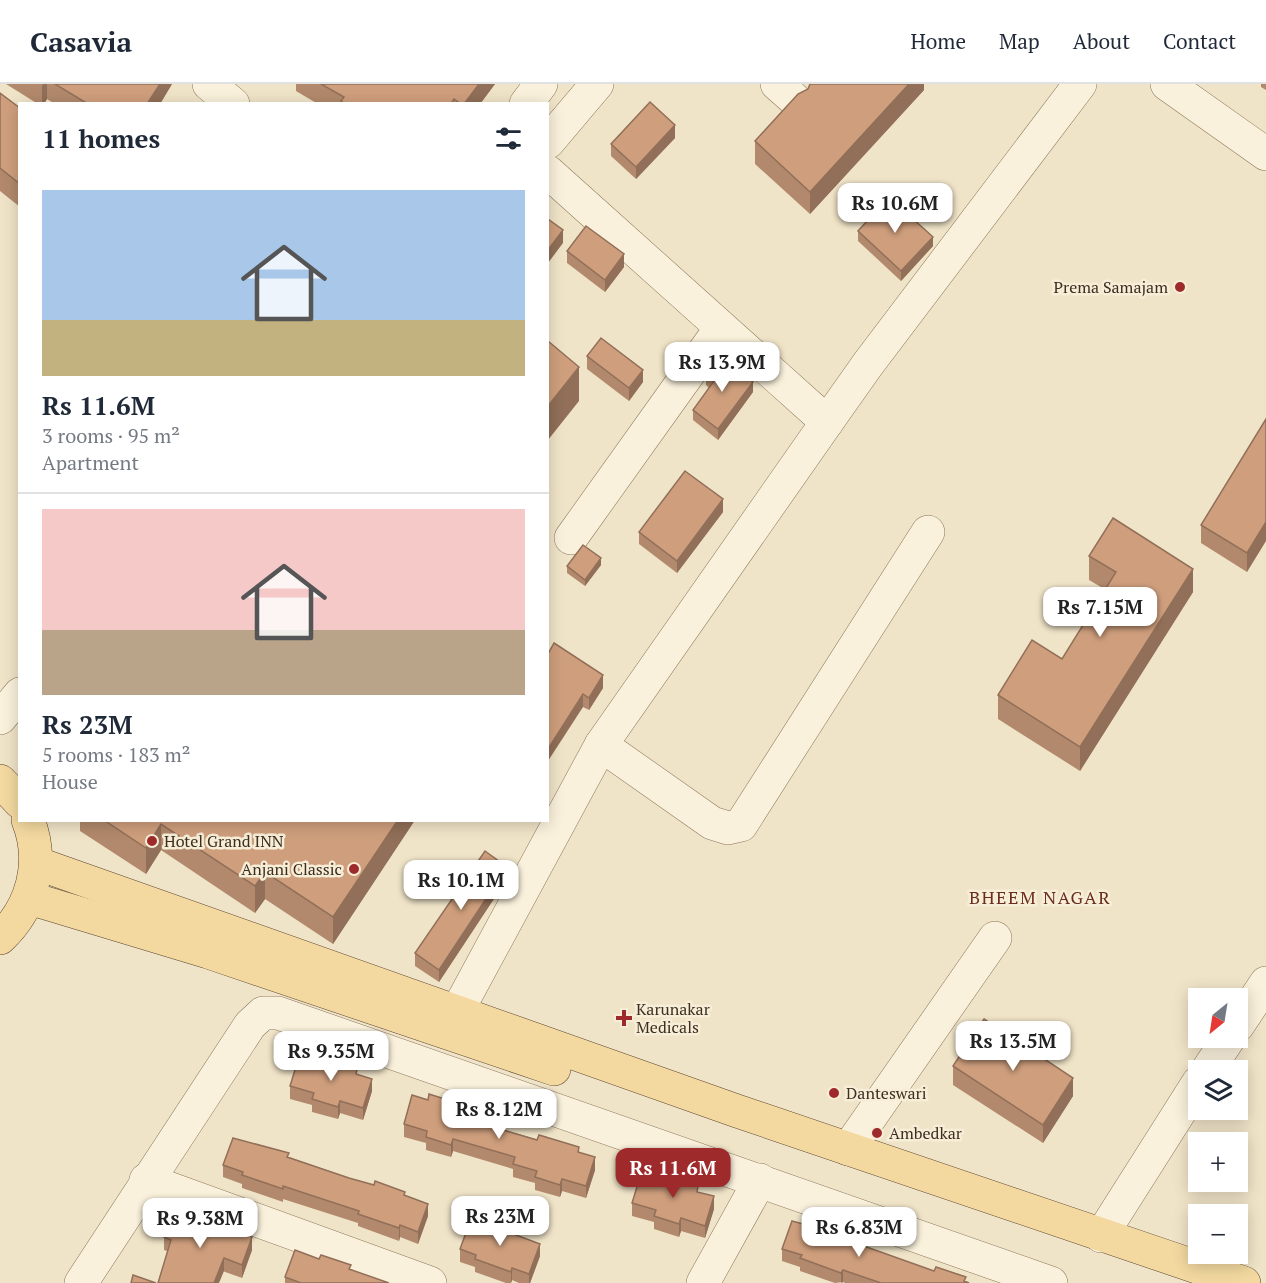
<!DOCTYPE html>
<html lang="en">
<head>
<meta charset="utf-8">
<style>
  body { margin:0; font-family:"PT Serif",serif; background:#f2f2f3; color:#1f2937; height:100vh; display:flex; flex-direction:column; font-size:22px; white-space:nowrap }
  * { box-sizing:border-box; margin:0 }
  p { font-size:20px; color:#747a83 }
  .icon { flex:none; width:33px; height:33px; fill:none; stroke:currentColor; stroke-width:2; stroke-linecap:round; stroke-linejoin:round }
  .map { position:relative; flex:1; overflow:hidden }
  .details { position:absolute; left:18px; top:18px; width:531px; height:720px; display:flex; flex-direction:column; background:#fff; border-radius:0px; box-shadow:0 3px 15px #0003 }
  .details>* { flex:none }
  .needle { width:39px; rotate:210deg }
  .controls { position:absolute; left:1188px; top:904px; display:grid; gap:12px }
  .controls a { display:grid; place-items:center; width:60px; height:60px; border-radius:0px; background:#fff; box-shadow:0 3px 15px #0003; font-size:30px }
  .price { position:absolute; translate:-50% -51px; padding:0 14px; border-radius:12px; background:#fff; color:#222; font-size:20px; line-height:39px; filter:drop-shadow(0 2px 3px #0008) }
  .price::after { content:''; position:absolute; left:50%; top:36px; width:18px; height:14px; margin-left:-9px; background:inherit; clip-path:polygon(0 0,100% 0,50% 100%) }
  .price.current { background:#9e2a2b; color:#fff }
  ul { padding:0; list-style:none }
  li { display:grid; align-content:center; gap:12px; height:318px; padding:0 24px }
  li+li { border-top:2px solid #e0e1e3 }
  li span { display:grid; place-items:center; height:186px; border-radius:0px; color:#555 }
  li>.icon { margin-inline-start:auto }
  span .icon { width:108px; height:108px; fill:#fffc; stroke-width:1 }
  li b { font-size:26px }
  h2 { display:flex; justify-content:space-between; align-items:center; height:72px; padding:0 24px; font-size:26px }
  header { display:flex; align-items:center; gap:36px; box-sizing:border-box; height:84px; padding:0 30px; background:#fff; border-bottom:2px solid #e0e1e3 }
  header strong { font-size:28px }
  nav { display:flex; gap:33px; margin-inline-start:auto; font-size:21px }
  .map>svg:first-child { display:block }
</style>
</head>
<body>
<header>
<strong>Casavia</strong>
<nav><a>Home</a><a>Map</a><a>About</a><a>Contact</a></nav>
</header>
<div class="map">
<svg width="1266" height="1199" viewBox="0 0 1266 1199">
  <rect width="100%" height="100%" fill="#f0e4c8"/>
  <g fill="none" stroke-linecap="round" stroke-linejoin="round">
    <g stroke="#8d765c" stroke-width="34">
      <g id="minor">
        <polyline points="209,0 233,20"/>
        <polyline points="777,0 794,15"/>
        <polyline points="1167,0 1266,70"/>
        <polyline points="526,20 541,0"/>
        <polyline points="548,58 597,0"/>
        <polyline points="548,88 827,338 868,280 1080,0"/>
        <polyline points="571,454 721,244"/>
        <polyline points="0,634 20,610"/>
        <polyline points="601,661 712,739 728,744 741,741 928,448"/>
        <polyline points="1238,941 1266,899"/>
        <polyline points="446,948 601,661 827,338"/>
        <polyline points="1207,987 1229,954"/>
        <polyline points="848,1065 995,854"/>
        <polyline points="146,1096 430,1199"/>
        <polyline points="1101,1152 1198,999"/>
        <polyline points="81,1199 250,941 263,929 278,929 1051,1199"/>
        <polyline points="703,1199 760,1096"/>
      </g>
    </g>
    <g stroke="#5b4430" stroke-width="34">
      <g id="major">
        <polyline points="0,697 20,718"/>
        <polyline points="36,779 737,1027 1244,1199"/>
        <polyline points="29,814 208,868 554,985"/>
        <path d="M0 854C32 824 45 779 28 736"/>
      </g>
    </g>
    <use href="#minor" stroke="#faf1dc" stroke-width="33"/>
    <use href="#major" stroke="#f3d9a0" stroke-width="33"/>
  </g>
  <g fill="#b2896c">
    <polygon points="6,0 172,0 160,20 55,20 47,15 44,20 38,20"/>
    <polygon points="296,0 495,0 480,20 318,20 296,7"/>
    <polygon points="924,0 924,6 810,130 755,80 755,57"/>
    <polygon points="1261,0 1266,0 1266,6 1261,3"/>
    <polygon points="0,9 20,24 20,123 0,107"/>
    <polygon points="675,54 636,95 611,72 611,60"/>
    <polygon points="858,147 933,162 901,197 858,157"/>
    <polygon points="567,167 624,183 605,208 567,179"/>
    <polygon points="587,272 643,298 629,317 587,285"/>
    <polygon points="706,291 753,308 718,356 693,336 693,326 709,304 706,301"/>
    <polygon points="1266,335 1247,488 1201,459 1201,441"/>
    <polygon points="723,428 677,489 639,460 639,448"/>
    <polygon points="1089,472 1193,508 1080,687 998,635 998,611 1062,575 1106,506 1089,496"/>
    <polygon points="601,481 585,502 567,489 567,482"/>
    <polygon points="548,570 603,604 589,626 583,623"/>
    <polygon points="80,736 415,736 333,860 265,815 255,829 161,766 146,790 80,747"/>
    <polygon points="507,795 439,898 415,882 415,869"/>
    <polygon points="953,982 1073,1012 1043,1059 953,1001"/>
    <polygon points="357,990 372,1007 363,1036 340,1029 338,1035 312,1028 312,1021 290,1015 290,1002"/>
    <polygon points="470,1028 485,1040 579,1068 595,1086 586,1114 562,1107 560,1113 535,1106 535,1099 513,1093 513,1085 453,1067 451,1073 426,1066 426,1059 404,1053 404,1040"/>
    <polygon points="289,1073 349,1094 405,1112 428,1132 418,1160 400,1153 399,1157 358,1142 358,1139 283,1115 283,1118 242,1104 242,1100 223,1093 223,1081"/>
    <polygon points="698,1108 714,1125 705,1154 681,1147 679,1153 654,1145 654,1138 632,1132 632,1119"/>
    <polygon points="229,1145 252,1166 242,1194 164,1166 164,1153"/>
    <polygon points="518,1152 540,1172 530,1199 519,1199 512,1196 511,1199 506,1199 475,1188 475,1183 460,1178 460,1165"/>
    <polygon points="848,1157 966,1198 969,1199 845,1199 843,1198 835,1199 800,1187 800,1183 782,1177 782,1165"/>
    <polygon points="351,1186 389,1199 285,1199 285,1193"/>
  </g>
  <g fill="#916f58">
    <polygon points="43,0 47,0 47,15 44,20 42,20 42,2"/>
    <polygon points="160,0 172,0 160,20 147,20"/>
    <polygon points="479,0 495,0 480,20 464,20"/>
    <polygon points="909,0 924,0 924,6 810,130 810,108"/>
    <polygon points="675,41 675,54 636,95 636,83"/>
    <polygon points="563,146 563,159 548,179 548,166"/>
    <polygon points="933,153 933,162 901,197 901,187"/>
    <polygon points="624,170 624,183 605,208 605,196"/>
    <polygon points="579,283 579,317 548,356 548,322"/>
    <polygon points="643,286 643,298 629,317 629,304"/>
    <polygon points="753,298 753,308 718,356 718,345"/>
    <polygon points="723,415 723,428 677,489 677,477"/>
    <polygon points="1266,438 1266,457 1247,488 1247,469"/>
    <polygon points="601,474 601,481 585,502 585,496"/>
    <polygon points="1193,485 1193,508 1080,687 1080,663"/>
    <polygon points="603,591 603,604 589,626 589,614"/>
    <polygon points="583,610 583,623 548,677 548,665"/>
    <polygon points="398,736 415,736 333,860 333,833"/>
    <polygon points="161,740 161,766 146,790 146,764"/>
    <polygon points="507,783 507,795 439,898 439,886"/>
    <polygon points="265,788 265,815 255,829 255,802"/>
    <polygon points="1073,994 1073,1012 1043,1059 1043,1041"/>
    <polygon points="372,995 372,1007 363,1036 363,1024"/>
    <polygon points="340,1017 340,1029 338,1035 338,1023"/>
    <polygon points="453,1055 453,1067 451,1073 451,1061"/>
    <polygon points="595,1073 595,1086 586,1114 586,1102"/>
    <polygon points="562,1095 562,1107 560,1113 560,1101"/>
    <polygon points="714,1112 714,1125 705,1154 705,1142"/>
    <polygon points="428,1120 428,1132 418,1160 418,1148"/>
    <polygon points="681,1134 681,1147 679,1153 679,1140"/>
    <polygon points="400,1141 400,1153 399,1157 399,1144"/>
    <polygon points="252,1153 252,1166 242,1194 242,1181"/>
    <polygon points="540,1160 540,1172 530,1199 529,1199 529,1190"/>
    <polygon points="224,1174 224,1187 219,1199 214,1199"/>
    <polygon points="512,1184 512,1196 511,1199 511,1188"/>
    <polygon points="843,1186 843,1198 841,1199 841,1189"/>
  </g>
  <g fill="#cf9f7d" stroke="#916f58" stroke-width="1.5">
    <polygon points="55,0 160,0 147,20 88,20"/>
    <polygon points="321,0 479,0 464,20 461,20 454,15 451,20 345,20 341,17 344,13"/>
    <polygon points="810,0 909,0 810,108 755,57 798,10 808,5"/>
    <polygon points="0,9 20,24 20,100 0,84"/>
    <polygon points="650,18 675,41 636,83 611,60"/>
    <polygon points="889,113 933,153 901,187 858,147"/>
    <polygon points="548,135 563,146 548,166"/>
    <polygon points="586,142 624,170 605,196 567,167"/>
    <polygon points="601,254 643,286 629,304 587,272"/>
    <polygon points="548,257 579,283 548,322"/>
    <polygon points="719,272 753,298 718,345 693,326 714,297 706,291"/>
    <polygon points="1266,335 1266,438 1247,469 1201,441"/>
    <polygon points="685,387 723,415 677,477 639,448"/>
    <polygon points="1113,434 1193,485 1080,663 998,611 1032,556 1062,575 1116,488 1089,472"/>
    <polygon points="583,461 601,474 585,496 567,482"/>
    <polygon points="554,559 603,591 589,614 583,610 548,665 548,570"/>
    <polygon points="104,736 398,736 333,833 265,788 255,802 161,740 146,764"/>
    <polygon points="485,767 507,783 439,886 415,869"/>
    <polygon points="984,935 1073,994 1043,1041 953,982"/>
    <polygon points="316,972 357,985 356,990 372,995 363,1024 340,1017 338,1023 312,1015 314,1009 290,1002 299,973 314,978"/>
    <polygon points="429,1010 470,1023 469,1028 485,1033 483,1040 537,1056 539,1051 579,1063 578,1068 595,1073 586,1102 562,1095 560,1101 535,1093 537,1087 513,1080 515,1073 453,1055 451,1061 426,1053 427,1047 404,1040 412,1011 428,1016"/>
    <polygon points="233,1054 289,1069 287,1073 349,1094 374,1101 375,1097 405,1108 404,1111 428,1120 418,1148 400,1141 399,1144 358,1130 359,1127 283,1102 283,1105 242,1091 243,1088 223,1081"/>
    <polygon points="641,1090 656,1095 658,1090 698,1102 697,1108 714,1112 705,1142 681,1134 679,1140 654,1132 656,1126 632,1119"/>
    <polygon points="173,1126 229,1141 228,1145 252,1153 242,1181 224,1174 214,1199 158,1199 171,1156 164,1153"/>
    <polygon points="471,1135 492,1143 494,1137 518,1146 516,1151 540,1160 529,1190 512,1184 511,1188 475,1175 476,1171 460,1165"/>
    <polygon points="792,1137 848,1152 847,1156 934,1187 936,1183 966,1193 964,1197 969,1199 881,1199 843,1186 841,1189 800,1174 802,1171 782,1165"/>
    <polygon points="295,1166 319,1175 321,1171 351,1181 349,1185 389,1199 301,1199 285,1193"/>
    <polygon points="133,1191 156,1199 131,1199"/>
  </g>
  <g fill="#9e2a2b" stroke="#f7eed8" stroke-width="2">
    <circle cx="1180" cy="203" r="6"/>
    <circle cx="152" cy="757" r="6"/>
    <circle cx="354" cy="785" r="6"/>
    <path d="M621 925h6v6h6v6h-6v6h-6v-6h-6v-6h6z"/>
    <circle cx="834" cy="1009" r="6"/>
    <circle cx="877" cy="1049" r="6"/>
  </g>
  <g text-anchor="middle" dominant-baseline="central" stroke-width="5" stroke-linejoin="round" paint-order="stroke">
    <g font-size="16" fill="#3d2e20" stroke="#f7eed8" text-anchor="start">
      <text x="1168" y="203" text-anchor="end">Prema Samajam</text>
      <text x="164" y="757">Hotel Grand INN</text>
      <text x="342" y="785" text-anchor="end">Anjani Classic</text>
      <text x="636" y="925">Karunakar<tspan x="636" dy="18">Medicals</tspan></text>
      <text x="846" y="1009">Danteswari</text>
      <text x="889" y="1049">Ambedkar</text>
    </g>
    <g font-size="18" letter-spacing="1.5" fill="#6b2e1e" stroke="#f7eed8">
      <text x="1040" y="813">BHEEM NAGAR</text>
    </g>
  </g>
</svg>
<div class="controls">
<a><svg class="needle" viewBox="-14 -14 28 28"><path d="M0-13l5 13h-10z" fill="#e53935"/><path d="M0 13l5-13h-10z" fill="#747a83"/></svg></a>
<a><svg class="icon" aria-label="layers" viewBox="0 0 24 24"><path d="M12 4l9 5-9 5-9-5zM3 14l9 5 9-5"/></svg></a>
<a>+</a>
<a>−</a>
</div>
<b class="price" style="left:895px;top:150px">Rs 10.6M</b>
<b class="price" style="left:722px;top:309px">Rs 13.9M</b>
<b class="price" style="left:1100px;top:554px">Rs 7.15M</b>
<b class="price" style="left:461px;top:827px">Rs 10.1M</b>
<b class="price" style="left:1013px;top:988px">Rs 13.5M</b>
<b class="price" style="left:331px;top:998px">Rs 9.35M</b>
<b class="price" style="left:499px;top:1056px">Rs 8.12M</b>
<b class="price current" style="left:673px;top:1115px">Rs 11.6M</b>
<b class="price" style="left:500px;top:1163px">Rs 23M</b>
<b class="price" style="left:200px;top:1165px">Rs 9.38M</b>
<b class="price" style="left:859px;top:1174px">Rs 6.83M</b>
<section class="details">
<h2>11 homes<svg class="icon" aria-label="filters" viewBox="0 0 24 24"><path d="M4 7h16M4 17h16"/><circle cx="9" cy="7" r="2"/><circle cx="15" cy="17" r="2"/></svg></h2>
<ul>
<li><span style="background:linear-gradient(#a9c7e8 70%,#c2b280 0)"><svg class="icon" aria-label="home" viewBox="0 0 24 24"><path d="M3 11l9-7 9 7M6 9v11h12V9"/></svg></span><div><b>Rs 11.6M</b><p>3 rooms · 95 m²</p><p>Apartment</p></div></li>
<li><span style="background:linear-gradient(#f6c9c9 65%,#b9a48a 0)"><svg class="icon" aria-label="home" viewBox="0 0 24 24"><path d="M3 11l9-7 9 7M6 9v11h12V9"/></svg></span><div><b>Rs 23M</b><p>5 rooms · 183 m²</p><p>House</p></div></li>
</ul>
</section>
</div>
</body>
</html>
